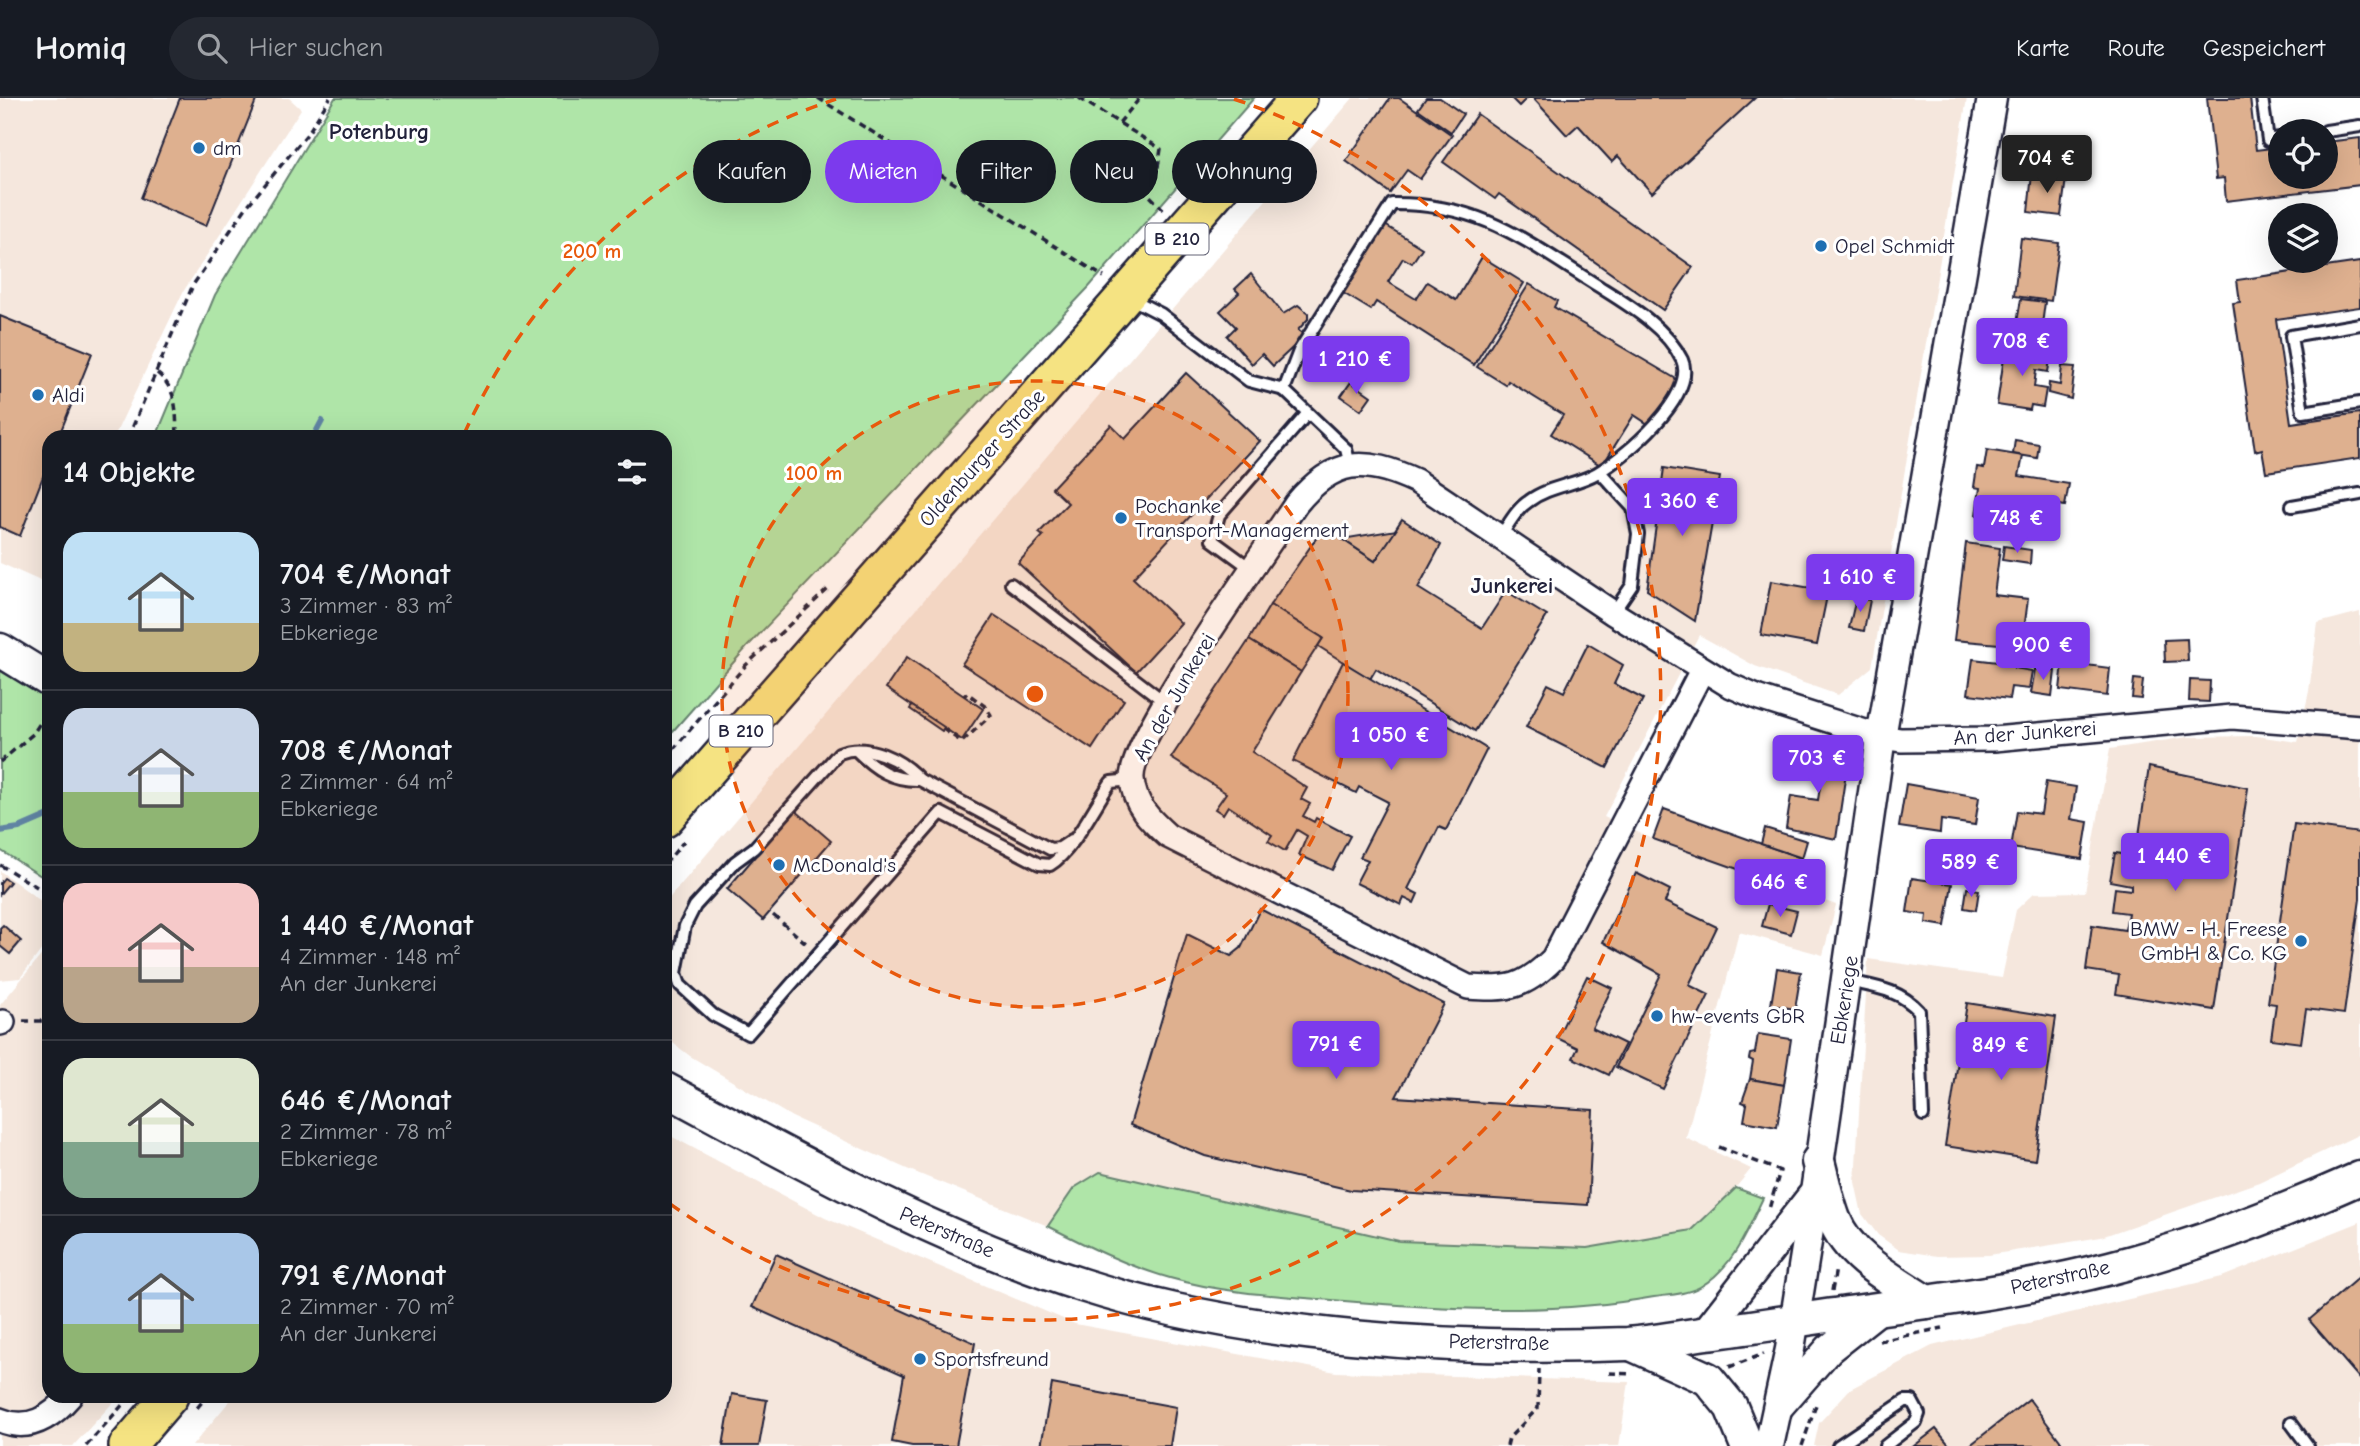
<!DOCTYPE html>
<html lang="de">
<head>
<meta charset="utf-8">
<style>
  body { margin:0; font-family:"Comic Neue",sans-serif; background:#242831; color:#f1f3f6; height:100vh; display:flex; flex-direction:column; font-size:26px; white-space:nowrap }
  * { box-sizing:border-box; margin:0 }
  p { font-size:23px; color:#9ea1a6 }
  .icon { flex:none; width:38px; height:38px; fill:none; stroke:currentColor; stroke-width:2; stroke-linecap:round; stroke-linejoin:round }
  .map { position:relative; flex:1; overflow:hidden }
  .side { position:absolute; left:42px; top:332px; width:630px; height:973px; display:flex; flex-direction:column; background:#171b24; border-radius:21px; box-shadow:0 7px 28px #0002 }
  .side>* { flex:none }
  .guide { position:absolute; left:693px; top:42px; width:665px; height:63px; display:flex; gap:14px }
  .tools { position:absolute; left:2268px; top:21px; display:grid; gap:14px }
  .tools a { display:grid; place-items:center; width:70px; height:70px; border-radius:50%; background:#171b24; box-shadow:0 7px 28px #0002; font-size:35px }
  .price { position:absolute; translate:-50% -60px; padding:0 16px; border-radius:7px; background:#7c3aed; color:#fff; font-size:23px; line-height:46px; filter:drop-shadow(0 2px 4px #0008) }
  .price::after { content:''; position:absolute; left:50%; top:42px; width:21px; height:16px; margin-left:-10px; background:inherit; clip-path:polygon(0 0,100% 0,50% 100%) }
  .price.selected { background:#222; color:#fff }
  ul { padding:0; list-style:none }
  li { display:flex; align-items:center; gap:21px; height:175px; padding:0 21px }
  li+li { border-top:2px solid #363941 }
  li span { display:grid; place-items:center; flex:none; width:196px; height:140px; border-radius:21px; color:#555 }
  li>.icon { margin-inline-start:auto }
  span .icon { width:84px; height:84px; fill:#fffc; stroke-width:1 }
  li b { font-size:30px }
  h2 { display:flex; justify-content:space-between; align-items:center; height:84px; padding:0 21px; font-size:30px }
  .chip { padding:0 24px; border-radius:32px; background:#171b24; box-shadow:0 7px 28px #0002; font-size:24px; line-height:63px }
  .chip.selected { background:#7c3aed; color:#fff }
  header { display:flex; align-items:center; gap:42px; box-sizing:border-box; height:98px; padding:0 35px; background:#171b24; border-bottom:2px solid #363941 }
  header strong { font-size:33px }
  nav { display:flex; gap:38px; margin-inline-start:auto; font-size:24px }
  .search { width:490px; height:63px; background:#242831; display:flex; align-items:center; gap:18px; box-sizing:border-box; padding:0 24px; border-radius:38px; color:#9ea1a6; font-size:26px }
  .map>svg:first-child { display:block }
</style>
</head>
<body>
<header>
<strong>Homiq</strong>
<div class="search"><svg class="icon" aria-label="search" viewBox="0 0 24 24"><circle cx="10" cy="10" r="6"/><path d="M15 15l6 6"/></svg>Hier suchen</div>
<nav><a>Karte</a><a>Route</a><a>Gespeichert</a></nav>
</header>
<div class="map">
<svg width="2360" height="1348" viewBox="0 0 2360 1348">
  <rect width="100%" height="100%" fill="#fff"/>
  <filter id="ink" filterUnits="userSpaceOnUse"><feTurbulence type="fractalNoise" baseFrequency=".0143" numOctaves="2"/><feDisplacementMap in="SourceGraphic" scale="14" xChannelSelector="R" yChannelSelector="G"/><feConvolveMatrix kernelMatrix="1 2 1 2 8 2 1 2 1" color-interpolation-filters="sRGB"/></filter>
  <g filter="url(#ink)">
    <g fill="#f5e7dd">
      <polygon points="0,0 289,0 301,11 183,194 114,339 49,340 49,477 45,485 0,465"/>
      <polygon points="1353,0 1967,0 1872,569 1838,597 1755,568 1699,537 1604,719 1653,741 1836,807 1823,857 1739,834 1686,1040 1751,1071 1724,1104 1692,1132 1587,1150 1399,1143 1100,1074 1074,1090 1048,1128 907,1071 792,1019 690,958 665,939 665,805"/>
      <polygon points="2360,514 2360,1036 2259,1084 2101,1139 1989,1157 1937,1158 1899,1152 1878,1137 1862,1116 1855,1084 1868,861 2002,880 2016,812 2034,795 2085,794 2110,651 2188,639 2256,638 2298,644 2309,593 2318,525"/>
      <polygon points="0,773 49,809 49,842 20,880 0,882"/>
      <polygon points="49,848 49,1298 118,1299 73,1348 0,1348 0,907"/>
      <polygon points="665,1035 825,1120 1075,1226 1336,1274 1629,1284 1619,1348 192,1348 233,1299 665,1298"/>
      <polygon points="2360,1124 2360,1348 1814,1348 1819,1325 1850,1291 1932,1248 2222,1179"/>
    </g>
    <g fill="#afe5a8" stroke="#688472" stroke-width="2">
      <polygon points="335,0 1254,0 1089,189 747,549 665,642 665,340 156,339 215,197"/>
      <polygon points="0,567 49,597 49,783 0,752"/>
      <path d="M1100 1074 1399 1143 1587 1150 1692 1132 1736 1090 1763 1100C1747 1133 1733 1170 1700 1189 1688 1196 1668 1197 1654 1199 1547 1218 1440 1211 1332 1202 1278 1198 1222 1195 1170 1180 1127 1168 1087 1148 1048 1128L1074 1090Z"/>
    </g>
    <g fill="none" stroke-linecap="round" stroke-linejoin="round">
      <g stroke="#6084a3" stroke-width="6">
        <polyline points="313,340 322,323"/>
        <polyline points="0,733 19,730 49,717"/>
      </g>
    </g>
    <g fill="#deb08f" stroke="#22223b" stroke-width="2">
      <polygon points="180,0 257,0 206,128 141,100"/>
      <polygon points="1390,0 1399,0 1452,37 1420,81 1407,72 1390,95 1346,63"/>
      <polygon points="1426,0 1440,0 1463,16 1451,34 1418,11"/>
      <polygon points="1511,0 1527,0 1519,8"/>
      <polygon points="1533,0 1755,0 1652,95 1618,58 1612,64 1578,27 1567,37"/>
      <polygon points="2207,0 2250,0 2256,52 2280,49 2280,79 2326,79 2326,44 2360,40 2360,87 2226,103 2224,80 2216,81"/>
      <polygon points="1477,16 1693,169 1663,212 1499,96 1495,101 1443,64"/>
      <polygon points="2032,76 2066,80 2061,118 2028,114"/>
      <polygon points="1385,127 1422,150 1412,165 1403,160 1388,184 1416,201 1427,184 1456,202 1482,159 1524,185 1474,267 1376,204 1371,212 1343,195"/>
      <polygon points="2021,140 2059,145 2051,203 2014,198"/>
      <polygon points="2360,164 2360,209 2276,221 2291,325 2360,315 2360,360 2266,374 2262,351 2255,353 2233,205 2240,204 2237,182"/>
      <polygon points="1251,176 1283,216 1298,207 1308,215 1308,221 1298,232 1305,238 1273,268 1262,256 1252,266 1227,238 1236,229 1220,213 1239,195 1235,191"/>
      <polygon points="1529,186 1557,203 1554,209 1678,282 1651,328 1634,317 1602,368 1551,336 1563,317 1508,283 1506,287 1477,269"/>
      <polygon points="2021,201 2045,204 2042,227 2017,224"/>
      <polygon points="0,218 92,255 58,340 49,340 49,363 20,438 0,429"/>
      <polygon points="2006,246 2051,256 2048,274 2036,272 2034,289 2046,291 2043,309 2031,307 2030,312 1997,307"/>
      <polygon points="2062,268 2075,269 2071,301 2048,295 2049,285 2060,287"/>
      <polygon points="1186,275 1260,343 1133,480 1181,525 1136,574 1018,465 1043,438 1039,435 1068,405 1052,390 1111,327 1125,341"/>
      <polygon points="1351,284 1371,298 1361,312 1341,298"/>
      <polygon points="2015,342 2039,346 2037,360 2013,356"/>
      <polygon points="1987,352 2023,358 2019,378 2069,386 2065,408 2044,404 2041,426 1976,417 1980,390 1974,389 1977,369 1984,370"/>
      <polygon points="1664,370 1720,379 1695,523 1647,492"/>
      <polygon points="1402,421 1441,447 1418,490 1482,530 1506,493 1547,518 1475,633 1376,571 1370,581 1318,548 1323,540 1270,507 1324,429 1375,463"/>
      <polygon points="1396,432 1375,463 1342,441"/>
      <polygon points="1966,445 2000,450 1994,497 2028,501 2022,548 1954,542"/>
      <polygon points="2004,448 2031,452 2030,466 2002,462"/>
      <polygon points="1771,483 1828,493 1817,547 1761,537"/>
      <polygon points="1856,500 1870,502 1864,533 1849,530"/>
      <polygon points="1270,507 1323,540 1301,574 1249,542"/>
      <polygon points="994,517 1124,602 1092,651 962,566"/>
      <polygon points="2187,541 2188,563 2165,564 2164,542"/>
      <polygon points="1249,542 1301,574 1252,654 1307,690 1301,701 1310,706 1303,718 1314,724 1316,720 1350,738 1332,772 1299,757 1307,738 1297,732 1285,753 1268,743 1272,737 1228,708 1223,716 1215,711 1226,695 1171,660"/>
      <polygon points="1588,546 1623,567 1614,586 1643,601 1607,670 1526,629 1548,586 1564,594"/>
      <polygon points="907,559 983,611 962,642 886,590"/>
      <polygon points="1973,561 2014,566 2014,570 2032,573 2029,591 2011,589 2009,601 1968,596"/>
      <polygon points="1343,564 1487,651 1446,732 1439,729 1408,791 1418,796 1414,805 1404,800 1401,807 1356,785 1368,762 1360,759 1388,704 1359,689 1356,695 1293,663"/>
      <polygon points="2063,564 2110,570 2107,598 2060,592"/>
      <polygon points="2035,571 2055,573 2052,598 2031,595"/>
      <polygon points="2134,581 2143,582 2141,601 2132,600"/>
      <polygon points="2190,582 2210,583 2209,604 2189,603"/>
      <polygon points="912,608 944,629 942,633 910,611"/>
      <polygon points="1787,652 1848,661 1836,741 1786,730 1791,698 1818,702 1822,676 1785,670"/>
      <polygon points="2149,669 2248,690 2214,912 2116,896 2119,877 2086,872 2092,827 2125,832 2128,815 2112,813 2115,790 2131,792 2131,787 2110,783 2115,755 2136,758"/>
      <polygon points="2046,684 2076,689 2071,721 2088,724 2082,761 2011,750 2017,713 2041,716"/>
      <polygon points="1906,686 1979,699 1975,727 1941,722 1940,735 1899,729"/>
      <polygon points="1664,711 1801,760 1791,790 1653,741"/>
      <polygon points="795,712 831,743 763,822 727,791"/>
      <polygon points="2294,726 2360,735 2360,801 2344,916 2306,911 2301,945 2271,941 2276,906 2268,905"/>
      <polygon points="1765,730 1807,743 1802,760 1761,746"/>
      <polygon points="1636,775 1670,792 1665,804 1717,829 1689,887 1709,897 1663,991 1616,969 1661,876 1603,844"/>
      <polygon points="4,780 10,784 0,796 0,785"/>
      <polygon points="1912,780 1952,786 1945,828 1926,825 1927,817 1907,814"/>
      <polygon points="1967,790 1979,792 1976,812 1964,810"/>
      <polygon points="1768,806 1797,813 1791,836 1762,828"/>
      <polygon points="1260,811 1444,906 1396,999 1593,1012 1588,1107 1351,1092 1205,1058 1130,1027 1187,836 1231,858 1241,850"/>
      <polygon points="3,827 21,843 10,856 0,848 0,830"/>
      <polygon points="1777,870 1801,874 1795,911 1771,907"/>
      <polygon points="1587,878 1612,890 1592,930 1625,946 1609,977 1573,960 1578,950 1557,940"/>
      <polygon points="1967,905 2056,919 2035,1062 1945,1048"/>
      <polygon points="1758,936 1791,941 1784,987 1750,981 1753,963 1749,961 1750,956 1755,955"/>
      <polygon points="1750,981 1784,987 1777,1029 1744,1023 1747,1006 1742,1004"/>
      <polygon points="776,1156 975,1245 956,1348 912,1348 892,1344 904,1277 752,1209"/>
      <polygon points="2360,1178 2360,1281 2309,1222"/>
      <polygon points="1052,1286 1176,1309 1170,1348 1041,1348"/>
      <polygon points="732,1296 767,1302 759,1348 723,1348"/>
      <polygon points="2029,1301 2064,1348 1969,1348"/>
      <polygon points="1936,1331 1950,1348 1914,1348"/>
    </g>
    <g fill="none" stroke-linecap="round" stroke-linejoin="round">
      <g stroke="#22223b" stroke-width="16">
        <g id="service">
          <polyline points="2262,0 2268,42 2280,40"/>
          <polyline points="2326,33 2360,28"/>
          <polyline points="1130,200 1161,216 1249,283 1284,292"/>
          <polyline points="2360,226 2291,238 2303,314 2360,305"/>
          <path d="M1350 367 1346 351 1284 292 1299 253 1392 106C1481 105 1524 142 1595 186 1625 205 1666 228 1682 262 1698 297 1624 360 1597 375 1576 387 1549 388 1529 403 1516 411 1508 428 1499 440"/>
          <polyline points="1600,374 1633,410 1638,436 1632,487 1613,515"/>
          <polyline points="2292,408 2360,396"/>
          <polyline points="1253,472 1212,442 1219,417 1307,316"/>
          <polyline points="1011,486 1166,605"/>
          <path d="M856 652C875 671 892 683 920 682"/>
          <path d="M1072 742 1060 750 1050 751 920 682C901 661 867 644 839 655L754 750 735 764 695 808 685 828 676 875 680 887 713 917 748 936 941 715 1039 766 1050 767C1073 753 1095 707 1111 684L1132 682"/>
          <path d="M1848 883C1875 889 1899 891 1919 913L1923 1017"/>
          <polyline points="2291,1325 2308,1348"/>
          <polyline points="1838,1348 1905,1303 1912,1303 1919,1316 1916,1324 1885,1348"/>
        </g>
      </g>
      <g stroke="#22223b" stroke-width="28">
        <g id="minor">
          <path d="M1702 572 1553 861C1524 890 1508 892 1468 889L1168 738C1150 722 1134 707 1132 681 1129 642 1267 450 1296 406 1334 360 1364 359 1416 383L1613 515 1729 587 1759 600 1881 639 1901 642 1994 641 2232 619 2360 629"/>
          <polyline points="0,925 3,924"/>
          <path d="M0 1322C28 1334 51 1320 70 1298"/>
        </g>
      </g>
      <g stroke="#22223b" stroke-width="33">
        <g id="tertiary">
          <polyline points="1705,1235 1811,1099"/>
          <polyline points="1780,1307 1829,1251 1881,1210"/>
          <polyline points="1769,1348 1790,1251 1815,1094 1881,639 1992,0"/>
        </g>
      </g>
      <g stroke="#22223b" stroke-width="37">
        <g id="secondary">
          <polyline points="0,552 49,582"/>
          <path d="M665 991C801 1064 935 1140 1082 1187 1246 1240 1456 1253 1627 1246 1654 1244 1680 1239 1707 1235 1754 1229 1800 1222 1847 1215 1935 1203 2024 1192 2110 1170 2196 1148 2279 1116 2360 1080"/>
          <path d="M1818 1063C1823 1082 1827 1103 1834 1121 1849 1160 1893 1182 1926 1204"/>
          <polyline points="1631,1246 1708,1281 1731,1309 1747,1348"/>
        </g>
      </g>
      <g stroke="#22223b" stroke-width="40">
        <g id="primary">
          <polyline points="665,721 1299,0"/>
          <polyline points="127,1348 170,1298"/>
        </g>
      </g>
      <g stroke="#22223b" stroke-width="3.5" stroke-dasharray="7 5" stroke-linecap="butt">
        <polyline points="818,0 1104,179"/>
        <polyline points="1079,0 1161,51 1158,69 1140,84 1144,92 1164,112"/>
        <polyline points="1119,25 1140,0"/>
        <path d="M157 275C178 292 176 314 177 340"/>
        <polyline points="128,340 193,187 248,107 308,35 330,0"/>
        <polyline points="943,631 962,644 991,617 986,609 967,595 964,598"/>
        <polyline points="665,661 746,567 828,491"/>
        <polyline points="0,664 33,636 49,611"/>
        <polyline points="665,766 684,743"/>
        <polyline points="0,767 49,796"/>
        <polyline points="773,817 806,845"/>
        <polyline points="23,923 49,923"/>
        <polyline points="1719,1049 1780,1073 1769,1111"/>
        <polyline points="1832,1193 1836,1170"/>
        <polyline points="1879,1243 1943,1230"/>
        <polyline points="1729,1269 1764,1256"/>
        <polyline points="1609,1275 1633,1276"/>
        <polyline points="197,1310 207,1298"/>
        <polyline points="86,1348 126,1303"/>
        <polyline points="1507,1348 1509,1340 1538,1310 1539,1271"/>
        <polyline points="1802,1348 1817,1304"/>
      </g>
      <use href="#service" stroke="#fff" stroke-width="10"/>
      <use href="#minor" stroke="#fff" stroke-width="23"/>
      <use href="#tertiary" stroke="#fff" stroke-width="28"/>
      <use href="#secondary" stroke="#fff" stroke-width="32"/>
      <use href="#primary" stroke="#f5e382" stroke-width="35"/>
    </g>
  </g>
  <circle cx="1035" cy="596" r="313" fill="#e8590c" fill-opacity=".12"/>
  <g fill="none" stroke="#e8590c" stroke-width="3.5" stroke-dasharray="12 9">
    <circle cx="1035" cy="596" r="313"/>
    <path d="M464 336A627 627 0 0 1 836 1M1234 1A627 627 0 1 1 666 1103"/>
  </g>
  <g fill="#1f6fb2" stroke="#fff" stroke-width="2.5">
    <circle cx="199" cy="50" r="7"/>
    <circle cx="1821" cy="148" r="7"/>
    <circle cx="38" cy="297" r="7"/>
    <circle cx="1121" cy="420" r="7"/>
    <circle cx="779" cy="767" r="7"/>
    <circle cx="2301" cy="843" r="7"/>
    <circle cx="1657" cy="918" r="7"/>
    <circle cx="920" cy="1261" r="7"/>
  </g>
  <g text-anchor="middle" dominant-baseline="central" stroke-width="6" stroke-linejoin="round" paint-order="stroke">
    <g fill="#fff" stroke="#646476" stroke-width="2">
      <rect x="1145.5" y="125.5" width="63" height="31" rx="5"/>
      <rect x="709.5" y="617.5" width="63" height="31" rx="5"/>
    </g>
    <g font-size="19" font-weight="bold" fill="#22223b">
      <text x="1177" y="141">B 210</text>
      <text x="741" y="633">B 210</text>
    </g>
    <g font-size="21" fill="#22223b" stroke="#fff" text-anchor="start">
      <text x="213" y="50">dm</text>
      <text x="1835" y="148">Opel Schmidt</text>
      <text x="52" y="297">Aldi</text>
      <text x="1135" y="408">Pochanke<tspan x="1135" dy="24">Transport-Management</tspan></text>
      <text x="793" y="767">McDonald's</text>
      <text x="2287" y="831" text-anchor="end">BMW - H. Freese<tspan x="2287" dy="24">GmbH &amp; Co. KG</tspan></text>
      <text x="1671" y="918">hw-events GbR</text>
      <text x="934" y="1261">Sportsfreund</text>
    </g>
    <g font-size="21" fill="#22223b" stroke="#fff">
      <text transform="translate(982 360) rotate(-48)">Oldenburger Straße</text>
      <text transform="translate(1174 599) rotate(-60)">An der Junkerei</text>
      <text transform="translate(2025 635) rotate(-4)">An der Junkerei</text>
      <text transform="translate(1844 902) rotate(-81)">Ebkeriege</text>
      <text transform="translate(947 1134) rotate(23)">Peterstraße</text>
      <text transform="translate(2060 1179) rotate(-12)">Peterstraße</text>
      <text transform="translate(1499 1244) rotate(1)">Peterstraße</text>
    </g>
    <g font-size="23" font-weight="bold" fill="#22223b" stroke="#fff">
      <text x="379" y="33">Potenburg</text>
      <text x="1512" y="487">Junkerei</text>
    </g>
  </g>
  <circle cx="1035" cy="596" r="10" fill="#e8590c" stroke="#fff" stroke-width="3.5"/>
  <g font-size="21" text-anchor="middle" font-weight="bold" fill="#e8590c" stroke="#fff" stroke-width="6" stroke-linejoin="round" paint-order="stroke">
    <text x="592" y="160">200 m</text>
    <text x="814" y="382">100 m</text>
  </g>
</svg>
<div class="tools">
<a><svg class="icon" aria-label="locate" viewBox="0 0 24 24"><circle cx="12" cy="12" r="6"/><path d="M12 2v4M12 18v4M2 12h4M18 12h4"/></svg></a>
<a><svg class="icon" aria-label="layers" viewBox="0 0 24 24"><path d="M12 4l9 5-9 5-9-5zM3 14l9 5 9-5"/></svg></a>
</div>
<b class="price selected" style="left:2047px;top:97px">704 €</b>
<b class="price" style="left:2022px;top:280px">708 €</b>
<b class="price" style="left:1356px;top:298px">1 210 €</b>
<b class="price" style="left:1682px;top:440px">1 360 €</b>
<b class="price" style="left:2017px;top:457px">748 €</b>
<b class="price" style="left:1860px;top:516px">1 610 €</b>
<b class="price" style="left:2043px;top:584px">900 €</b>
<b class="price" style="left:1391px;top:674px">1 050 €</b>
<b class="price" style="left:1818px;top:697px">703 €</b>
<b class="price" style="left:2175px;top:795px">1 440 €</b>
<b class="price" style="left:1971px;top:801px">589 €</b>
<b class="price" style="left:1780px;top:821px">646 €</b>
<b class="price" style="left:1336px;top:983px">791 €</b>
<b class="price" style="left:2001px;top:984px">849 €</b>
<div class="guide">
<a class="chip">Kaufen</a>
<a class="chip selected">Mieten</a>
<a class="chip">Filter</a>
<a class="chip">Neu</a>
<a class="chip">Wohnung</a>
</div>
<section class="side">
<h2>14 Objekte<svg class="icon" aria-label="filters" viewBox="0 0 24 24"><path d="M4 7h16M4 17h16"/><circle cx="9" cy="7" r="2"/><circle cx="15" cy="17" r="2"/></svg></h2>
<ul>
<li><span style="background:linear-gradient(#bfe0f5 65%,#c2b280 0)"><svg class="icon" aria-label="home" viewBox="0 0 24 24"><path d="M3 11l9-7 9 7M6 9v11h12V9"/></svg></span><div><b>704 €/Monat</b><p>3 Zimmer · 83 m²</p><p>Ebkeriege</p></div></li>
<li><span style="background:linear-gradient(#c9d6e8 60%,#8fb573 0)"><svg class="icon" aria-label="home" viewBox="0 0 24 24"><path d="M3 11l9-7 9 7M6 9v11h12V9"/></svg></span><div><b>708 €/Monat</b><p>2 Zimmer · 64 m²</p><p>Ebkeriege</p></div></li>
<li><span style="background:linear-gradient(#f6c9c9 60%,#b9a48a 0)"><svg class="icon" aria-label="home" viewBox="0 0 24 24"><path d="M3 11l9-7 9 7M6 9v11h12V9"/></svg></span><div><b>1 440 €/Monat</b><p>4 Zimmer · 148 m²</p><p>An der Junkerei</p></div></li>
<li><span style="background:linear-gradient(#dfe7d0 60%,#7fa58c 0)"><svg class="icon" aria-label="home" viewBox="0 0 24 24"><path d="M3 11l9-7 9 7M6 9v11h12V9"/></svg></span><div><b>646 €/Monat</b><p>2 Zimmer · 78 m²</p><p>Ebkeriege</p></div></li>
<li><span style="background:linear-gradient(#a9c7e8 65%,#8fb573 0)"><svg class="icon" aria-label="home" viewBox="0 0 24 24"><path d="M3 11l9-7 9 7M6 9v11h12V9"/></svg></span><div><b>791 €/Monat</b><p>2 Zimmer · 70 m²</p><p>An der Junkerei</p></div></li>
</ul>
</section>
</div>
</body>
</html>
